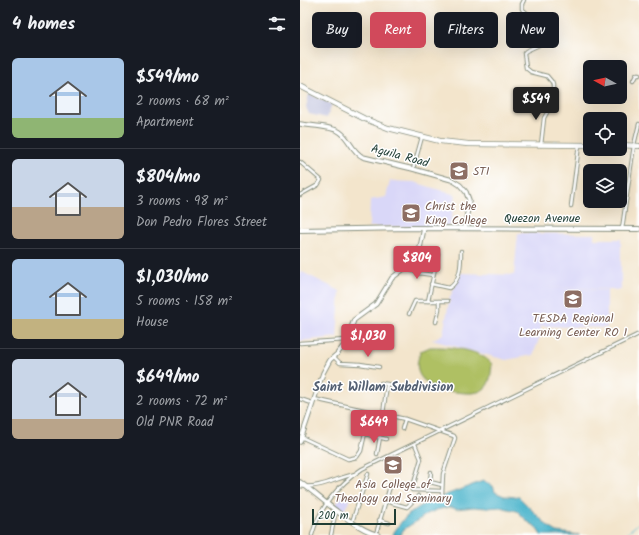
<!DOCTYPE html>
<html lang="en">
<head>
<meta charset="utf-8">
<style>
  body { margin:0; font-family:Kalam,sans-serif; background:#242831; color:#f1f3f6; height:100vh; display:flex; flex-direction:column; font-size:15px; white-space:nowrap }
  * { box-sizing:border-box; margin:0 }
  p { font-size:13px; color:#9ea1a6 }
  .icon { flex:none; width:22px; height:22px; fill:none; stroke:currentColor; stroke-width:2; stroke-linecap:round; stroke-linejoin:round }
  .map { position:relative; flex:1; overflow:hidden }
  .panel { display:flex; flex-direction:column; background:#171b24; width:300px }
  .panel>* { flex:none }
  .guide { position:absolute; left:12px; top:12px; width:267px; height:36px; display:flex; gap:8px }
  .needle { width:26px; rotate:278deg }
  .controls { position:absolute; left:283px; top:60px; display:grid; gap:8px }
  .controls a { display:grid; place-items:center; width:44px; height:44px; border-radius:6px; background:#171b24; box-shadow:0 4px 16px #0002; font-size:20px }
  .scale { position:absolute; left:12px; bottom:10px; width:84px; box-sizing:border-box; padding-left:4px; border:2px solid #1f3d34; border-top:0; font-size:11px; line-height:14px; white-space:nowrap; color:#1f3d34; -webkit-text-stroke:3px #fff; paint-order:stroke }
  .price { position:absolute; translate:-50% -34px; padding:0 9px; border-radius:4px; background:#d1495b; color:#fff; font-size:13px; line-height:26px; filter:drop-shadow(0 1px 2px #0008) }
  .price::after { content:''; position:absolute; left:50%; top:24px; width:12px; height:9px; margin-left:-6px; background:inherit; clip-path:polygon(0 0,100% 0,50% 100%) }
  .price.on { background:#222; color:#fff }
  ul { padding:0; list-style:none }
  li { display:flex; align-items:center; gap:12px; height:100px; padding:0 12px }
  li+li { border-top:1px solid #363941 }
  li span { display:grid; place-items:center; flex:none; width:112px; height:80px; border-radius:6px; color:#555 }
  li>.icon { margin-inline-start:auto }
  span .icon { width:48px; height:48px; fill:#fffc; stroke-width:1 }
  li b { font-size:17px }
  h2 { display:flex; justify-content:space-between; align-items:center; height:48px; padding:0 12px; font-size:17px }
  .tag { padding:0 14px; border-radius:6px; background:#171b24; box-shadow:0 4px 16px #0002; font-size:14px; line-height:36px }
  .tag.on { background:#d1495b; color:#fff }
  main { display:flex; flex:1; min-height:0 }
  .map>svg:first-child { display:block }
</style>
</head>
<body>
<main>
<section class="panel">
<h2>4 homes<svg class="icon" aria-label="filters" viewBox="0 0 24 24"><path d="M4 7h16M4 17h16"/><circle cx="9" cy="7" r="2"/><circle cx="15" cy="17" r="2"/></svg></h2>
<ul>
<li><span style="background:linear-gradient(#a9c7e8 75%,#8fb573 0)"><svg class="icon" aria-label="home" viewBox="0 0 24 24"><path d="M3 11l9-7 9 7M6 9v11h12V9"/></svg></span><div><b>$549/mo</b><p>2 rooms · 68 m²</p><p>Apartment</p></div></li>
<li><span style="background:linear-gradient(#c9d6e8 60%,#b9a48a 0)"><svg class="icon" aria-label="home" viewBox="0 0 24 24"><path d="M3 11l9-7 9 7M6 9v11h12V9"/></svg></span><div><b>$804/mo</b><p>3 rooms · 98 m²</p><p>Don Pedro Flores Street</p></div></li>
<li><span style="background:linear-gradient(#a9c7e8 75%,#c2b280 0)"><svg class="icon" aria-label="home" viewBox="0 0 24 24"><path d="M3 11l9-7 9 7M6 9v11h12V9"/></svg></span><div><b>$1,030/mo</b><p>5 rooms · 158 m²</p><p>House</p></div></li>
<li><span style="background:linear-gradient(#c9d6e8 75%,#b9a48a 0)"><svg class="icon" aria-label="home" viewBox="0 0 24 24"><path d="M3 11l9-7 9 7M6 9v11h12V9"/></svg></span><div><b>$649/mo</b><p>2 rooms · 72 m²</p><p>Old PNR Road</p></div></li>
</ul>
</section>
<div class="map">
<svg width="339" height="535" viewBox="0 0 339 535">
  <rect width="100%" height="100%" fill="#fff"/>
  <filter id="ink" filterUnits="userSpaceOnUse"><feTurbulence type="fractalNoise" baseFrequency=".025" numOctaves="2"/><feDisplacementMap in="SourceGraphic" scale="8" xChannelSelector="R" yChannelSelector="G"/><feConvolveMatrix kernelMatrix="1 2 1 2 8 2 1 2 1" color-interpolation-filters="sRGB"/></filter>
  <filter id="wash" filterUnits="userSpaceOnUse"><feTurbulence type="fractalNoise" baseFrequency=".012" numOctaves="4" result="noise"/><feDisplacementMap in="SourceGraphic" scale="16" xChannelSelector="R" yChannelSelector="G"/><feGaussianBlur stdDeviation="0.9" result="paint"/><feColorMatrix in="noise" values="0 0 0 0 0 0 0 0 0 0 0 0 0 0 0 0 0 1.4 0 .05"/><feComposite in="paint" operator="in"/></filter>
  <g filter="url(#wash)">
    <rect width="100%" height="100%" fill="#f3e5cc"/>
    <g fill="#d9d7f8">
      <polygon points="90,181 114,182 156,195 150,226 69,227 70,200 86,197"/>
      <polygon points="218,233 294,234 294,239 321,239 321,290 240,287 307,290 307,328 241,326 241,334 233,355 206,360 132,340 143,334 150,297 161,273 214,275"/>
      <polygon points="0,271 40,291 37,337 0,341"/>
      <polygon points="43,495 50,500 43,512 34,506"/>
    </g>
    <polygon fill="#c0c2dd" points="9,94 32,104 27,118 9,114 6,107"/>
    <path fill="#afc063" stroke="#677e4c" d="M130 347C150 347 178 348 192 364 191 372 191 382 185 388 178 395 165 393 155 392 132 389 108 379 121 351Z"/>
    <polygon fill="#4eb5cc" stroke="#367980" points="183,481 193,486 195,492 204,496 219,497 249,527 257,532 280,535 241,535 235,526 228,522 217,511 200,507 187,508 174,507 156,509 150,507 136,510 127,514 120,519 104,529 100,535 92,535 102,521 110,513 127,502"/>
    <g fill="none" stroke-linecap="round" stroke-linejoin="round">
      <polyline stroke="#4eb5cc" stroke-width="1" points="328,532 339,523"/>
    </g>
  </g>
  <g filter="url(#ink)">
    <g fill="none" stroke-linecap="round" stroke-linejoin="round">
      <g stroke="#899180" stroke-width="4.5">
        <g id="street">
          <path d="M224 0 222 4V9C237 22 246 23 239 45L226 51 224 53 226 68 231 72 247 76 252 82 253 85V102L244 118 241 145"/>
          <polyline points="333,81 336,75 339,75"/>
          <polyline points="314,119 315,116"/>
          <polyline points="0,162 21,180 18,185 0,195"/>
          <polyline points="113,169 122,137"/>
          <polyline points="271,206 279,145"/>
          <polyline points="322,229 334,145 339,124"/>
          <polyline points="106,268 118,273 133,275"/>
          <path d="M131 284 149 288C161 281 161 263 161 251"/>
          <polyline points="128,301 138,254"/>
          <polyline points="109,314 115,301 148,301"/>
          <polyline points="136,322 139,309 139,301"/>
          <polyline points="0,343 46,340"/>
          <polyline points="34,357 40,363 60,364 79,367"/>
          <polyline points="81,383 98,386"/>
          <polyline points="0,399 12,403"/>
          <polyline points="14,399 105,419 154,436 155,438 143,474 142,494"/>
          <polyline points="83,414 87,384"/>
          <polyline points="102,429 105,419"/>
          <polyline points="65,434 86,439"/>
          <polyline points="1,437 48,459 57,457 61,451 70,411"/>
          <polyline points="115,444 121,459 112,490 142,491"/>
          <polyline points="77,454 80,437"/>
          <polyline points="131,472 130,482 142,485"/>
          <path d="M0 486C20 489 36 478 55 474"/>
          <polyline points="85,501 107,507 118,496"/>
          <polyline points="79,520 89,523"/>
          <polyline points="52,522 68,474"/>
          <polyline points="76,534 91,483"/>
          <path d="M12 535C19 508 39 484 62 469L339 334"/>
          <polyline points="31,535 36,510"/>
        </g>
      </g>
      <g stroke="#899180" stroke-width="5.5">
        <g id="secondary">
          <path d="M0 124C10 126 32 126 40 132 50 139 52 152 63 157L113 169 152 180 160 185 166 192 169 200 165 228"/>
          <polyline points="0,442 23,373 30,360 37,354 45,344 54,320 76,304 92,278 118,258 124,228"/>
          <path d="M0 482C23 499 51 527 78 535"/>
        </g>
      </g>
      <g stroke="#899180" stroke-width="6">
        <polyline id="primary" points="0,230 110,228 339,229"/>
      </g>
      <g stroke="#899180" stroke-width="6">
        <g id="highway">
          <polyline points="0,86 65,119 88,128 140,141 168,144 290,145"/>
          <polyline points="320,145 339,146"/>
        </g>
      </g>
      <use href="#street" stroke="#fff" stroke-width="2.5"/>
      <use href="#secondary" stroke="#fff" stroke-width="3.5"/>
      <use href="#primary" stroke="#fff" stroke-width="4"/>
      <use href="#highway" stroke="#fff" stroke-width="4.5"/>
    </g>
  </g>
  <defs>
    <g id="school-square" transform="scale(1)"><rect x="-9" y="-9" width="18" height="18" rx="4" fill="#8d6e63" stroke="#fff"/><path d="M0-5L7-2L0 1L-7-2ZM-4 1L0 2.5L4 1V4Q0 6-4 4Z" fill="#fff"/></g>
    <g id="university-square" transform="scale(1)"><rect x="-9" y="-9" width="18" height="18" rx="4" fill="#8d6e63" stroke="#fff"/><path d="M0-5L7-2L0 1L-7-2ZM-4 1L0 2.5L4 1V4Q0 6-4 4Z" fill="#fff"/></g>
  </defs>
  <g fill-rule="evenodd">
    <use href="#school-square" x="159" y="171"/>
    <use href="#university-square" x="111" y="213"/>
    <use href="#school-square" x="273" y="299"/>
    <use href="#university-square" x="93" y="465"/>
  </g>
  <g text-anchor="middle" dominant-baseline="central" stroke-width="3" stroke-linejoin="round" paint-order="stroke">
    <g font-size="12" fill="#1f3d34" stroke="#fff">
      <text transform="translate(100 156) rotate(15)">Aguila Road</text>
      <text x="242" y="218">Quezon Avenue</text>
    </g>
    <g font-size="12" fill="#785e54" stroke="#fff" text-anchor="start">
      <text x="173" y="171">STI</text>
      <text x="125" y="206">Christ the<tspan x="125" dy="14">King College</tspan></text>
      <text x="273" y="318" text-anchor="middle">TESDA Regional<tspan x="273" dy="14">Learning Center RO 1</tspan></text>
      <text x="93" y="484" text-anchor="middle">Asia College of<tspan x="93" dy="14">Theology and Seminary</tspan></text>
    </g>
    <g font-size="13" font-weight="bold" fill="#546072" stroke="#fff">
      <text x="83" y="387">Saint Willam Subdivision</text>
    </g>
  </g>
</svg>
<div class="controls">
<a><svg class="needle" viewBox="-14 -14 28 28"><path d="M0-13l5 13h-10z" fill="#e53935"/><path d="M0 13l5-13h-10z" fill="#9ea1a6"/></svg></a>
<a><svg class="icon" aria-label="locate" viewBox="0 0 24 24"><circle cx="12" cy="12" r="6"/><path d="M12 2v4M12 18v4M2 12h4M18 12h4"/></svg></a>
<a><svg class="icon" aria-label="layers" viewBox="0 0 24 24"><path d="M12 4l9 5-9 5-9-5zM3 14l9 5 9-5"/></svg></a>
</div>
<div class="scale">200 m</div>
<b class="price on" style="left:236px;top:121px">$549</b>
<b class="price" style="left:117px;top:280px">$804</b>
<b class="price" style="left:68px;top:358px">$1,030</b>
<b class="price" style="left:74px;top:444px">$649</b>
<div class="guide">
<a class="tag">Buy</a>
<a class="tag on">Rent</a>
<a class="tag">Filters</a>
<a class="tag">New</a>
</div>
</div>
</main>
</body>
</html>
